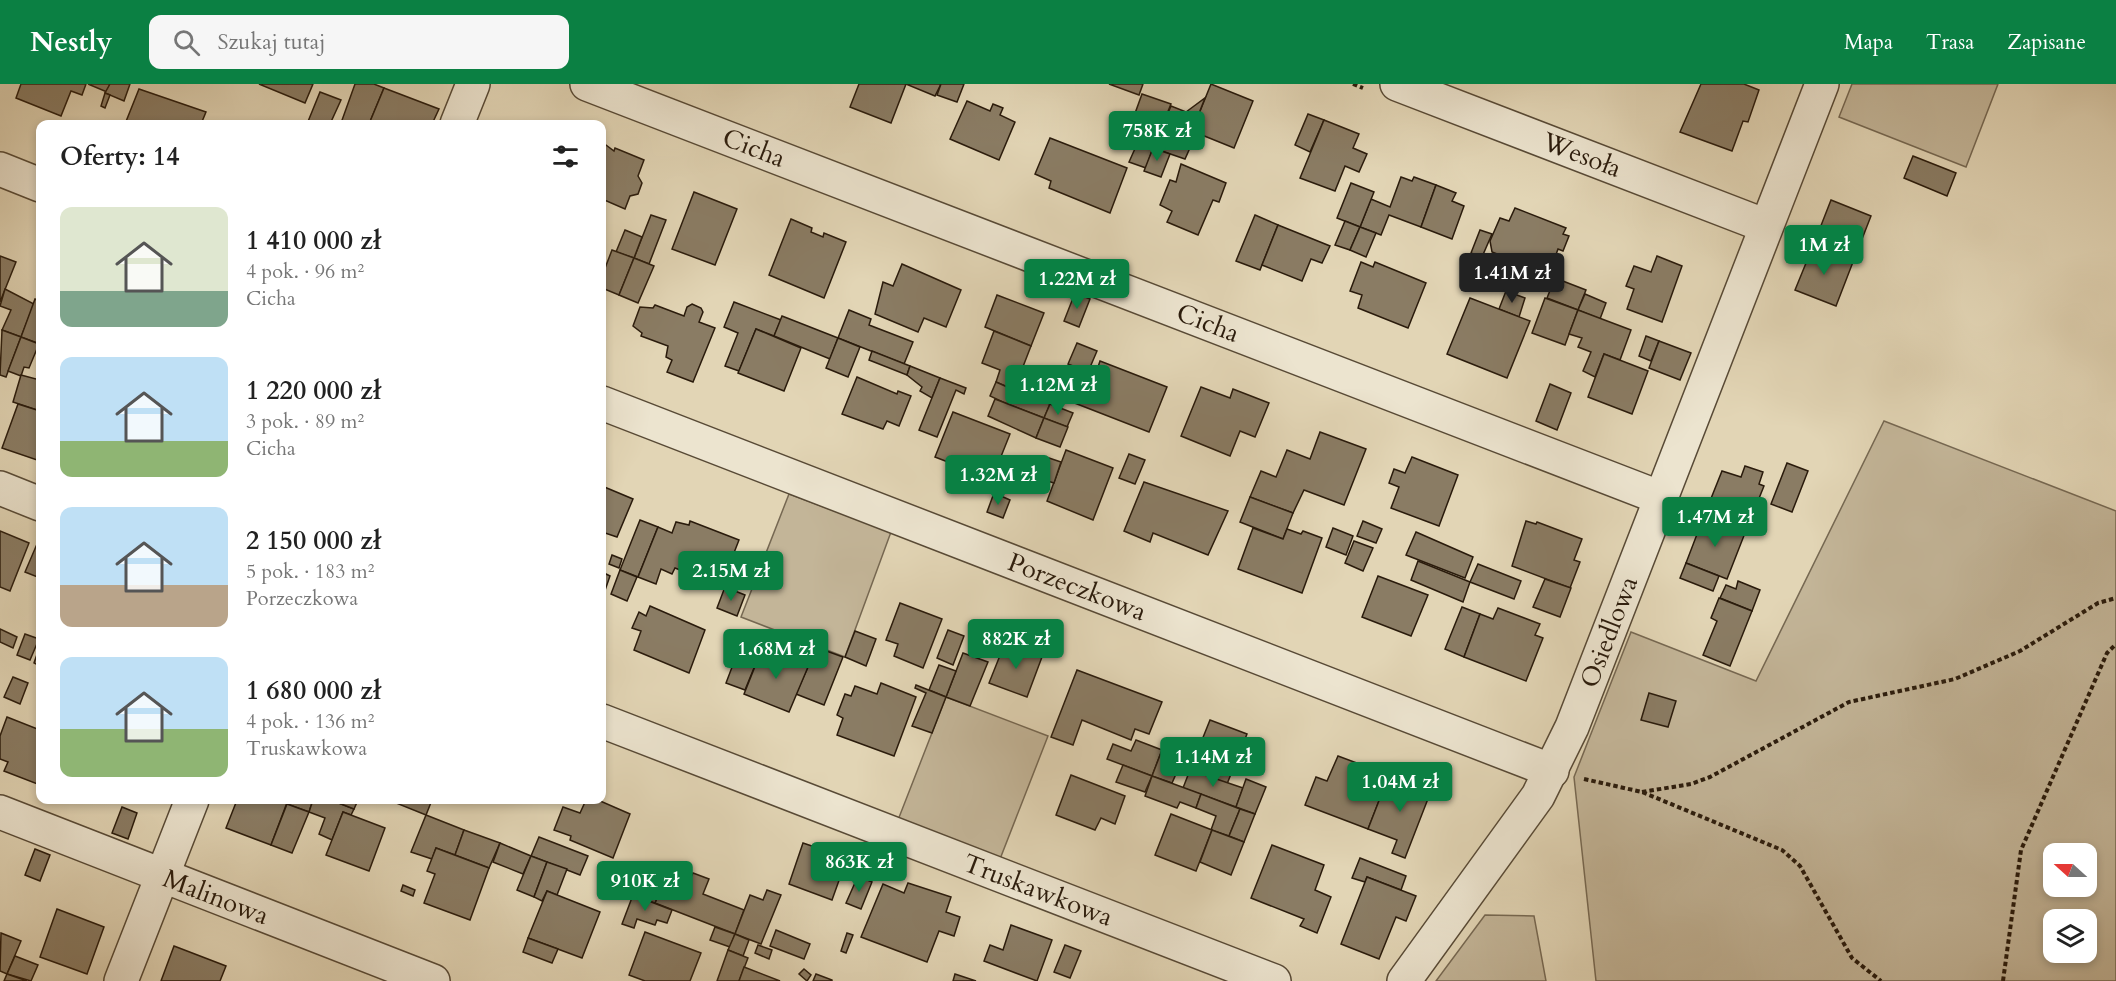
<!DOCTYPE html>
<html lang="pl">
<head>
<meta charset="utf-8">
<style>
  body { margin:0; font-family:Cardo,serif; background:#f6f6f6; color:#222; height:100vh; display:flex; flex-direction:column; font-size:22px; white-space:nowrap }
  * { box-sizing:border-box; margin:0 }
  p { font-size:20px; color:#767676 }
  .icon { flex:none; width:33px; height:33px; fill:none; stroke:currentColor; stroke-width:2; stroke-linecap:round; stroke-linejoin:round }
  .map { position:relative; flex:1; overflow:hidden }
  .panel { position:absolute; left:36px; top:36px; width:570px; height:684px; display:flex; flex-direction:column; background:#fff; border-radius:12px; box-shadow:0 3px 9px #0003 }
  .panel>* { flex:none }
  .needle { width:39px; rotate:291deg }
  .tools { position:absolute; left:2043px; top:759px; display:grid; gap:12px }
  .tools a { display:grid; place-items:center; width:54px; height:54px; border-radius:12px; background:#fff; box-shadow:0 3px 9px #0003; font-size:30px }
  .price { position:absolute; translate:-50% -51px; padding:0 14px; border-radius:6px; background:#0b8043; color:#fff; font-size:20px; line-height:39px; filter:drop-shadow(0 2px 3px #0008) }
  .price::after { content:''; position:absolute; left:50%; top:36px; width:18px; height:14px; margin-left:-9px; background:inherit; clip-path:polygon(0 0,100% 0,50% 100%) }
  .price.selected { background:#222; color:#fff }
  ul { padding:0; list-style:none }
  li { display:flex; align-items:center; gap:18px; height:150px; padding:0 24px }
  li span { display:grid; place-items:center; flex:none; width:168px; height:120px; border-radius:12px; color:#555 }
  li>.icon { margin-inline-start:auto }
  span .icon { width:72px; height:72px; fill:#fffc; stroke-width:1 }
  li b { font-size:26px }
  h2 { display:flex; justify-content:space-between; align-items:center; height:72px; padding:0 24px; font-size:26px }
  header { display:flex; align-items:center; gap:36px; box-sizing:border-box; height:84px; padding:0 30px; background:#0b8043; color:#fff }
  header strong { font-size:28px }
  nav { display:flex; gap:33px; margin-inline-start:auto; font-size:21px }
  .search { width:420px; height:54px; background:#f6f6f6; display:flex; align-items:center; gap:15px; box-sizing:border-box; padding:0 21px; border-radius:12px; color:#767676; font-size:22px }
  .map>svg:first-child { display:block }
</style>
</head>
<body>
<header>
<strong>Nestly</strong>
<div class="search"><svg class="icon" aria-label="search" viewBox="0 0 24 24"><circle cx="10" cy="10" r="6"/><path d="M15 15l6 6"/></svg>Szukaj tutaj</div>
<nav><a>Mapa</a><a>Trasa</a><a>Zapisane</a></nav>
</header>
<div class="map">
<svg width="2116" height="897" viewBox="0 0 2116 897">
  <rect width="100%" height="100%" fill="#e2d5b5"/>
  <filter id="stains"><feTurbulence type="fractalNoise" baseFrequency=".00333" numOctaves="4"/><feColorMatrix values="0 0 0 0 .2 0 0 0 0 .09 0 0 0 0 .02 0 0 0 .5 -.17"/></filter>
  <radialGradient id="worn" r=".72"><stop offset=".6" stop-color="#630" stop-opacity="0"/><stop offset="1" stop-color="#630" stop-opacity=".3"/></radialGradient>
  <g fill="#c3b598" stroke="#766852" stroke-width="1.5" fill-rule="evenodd">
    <polygon points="1852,0 1998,0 1966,83 1839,33"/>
    <path d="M1884 337 2116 427V897H1596L1574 693 1631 548 1756 597ZM2054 770H2086V802H2054ZM2054 836H2086V868H2054Z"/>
    <polygon points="789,410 891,448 845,573 741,533"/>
    <polygon points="946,613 1048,652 1000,775 898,736"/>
    <polygon points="1485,831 1534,832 1546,897 1436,897"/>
  </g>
  <g fill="#8a7c64" stroke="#2a1b0c" stroke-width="1.5">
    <polygon points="21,0 86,0 82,11 71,7 61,32 16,14"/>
    <polygon points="88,0 110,0 107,8"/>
    <polygon points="110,0 130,0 124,17 105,9"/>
    <polygon points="259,0 313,0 305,19"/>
    <polygon points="355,0 374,0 384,4 369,40 341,39"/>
    <polygon points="859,0 906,0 891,39 850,23"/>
    <polygon points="906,0 941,0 935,12"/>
    <polygon points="941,0 964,0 957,18 937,11"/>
    <polygon points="1109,0 1143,0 1139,11"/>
    <polygon points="1211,0 1253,17 1234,64 1192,47"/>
    <polygon points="1701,0 1744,0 1759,6 1748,38 1743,37 1732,67 1680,48"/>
    <polygon points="384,4 439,25 432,40 369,40"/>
    <polygon points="139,5 206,28 201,40 125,40"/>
    <polygon points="320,8 341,16 330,40 307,40"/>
    <polygon points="105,9 110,11 105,24 101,22"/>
    <polygon points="1142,10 1171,20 1153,64 1136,57 1139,51 1129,46"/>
    <polygon points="1205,14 1192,47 1197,48 1185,75 1153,64 1171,22 1186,28"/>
    <polygon points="967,17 990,27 993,20 1003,24 1000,31 1015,38 999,76 950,55"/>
    <polygon points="1308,30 1324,36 1310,68 1295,61"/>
    <polygon points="1324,36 1359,50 1353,64 1367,70 1359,88 1345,82 1335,107 1300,94"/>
    <polygon points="1050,54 1127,84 1110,129 1049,104 1051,97 1035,90"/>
    <polygon points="602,58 614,67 615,64 644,76 638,92 642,99 638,110 630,112 625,125 602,115"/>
    <polygon points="1138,58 1153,64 1146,84 1129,78"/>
    <polygon points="1153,64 1170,70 1161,93 1144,87"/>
    <polygon points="1913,72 1956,89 1947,112 1904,94"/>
    <polygon points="1181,80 1226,99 1219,118 1213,116 1198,151 1167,138 1172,127 1160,121 1170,96 1176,98"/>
    <polygon points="1401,93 1412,97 1414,93 1436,101 1421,143 1389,131 1381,151 1360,143 1371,115 1390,123"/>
    <polygon points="1351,99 1374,108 1360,143 1337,134"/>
    <polygon points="1436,101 1456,109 1452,117 1464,122 1452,155 1421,143"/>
    <polygon points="694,108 737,125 715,181 672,165"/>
    <polygon points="1831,116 1871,132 1853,178 1813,162"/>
    <polygon points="1515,124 1566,144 1563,150 1569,152 1563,167 1558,165 1549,190 1492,168 1490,157 1500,134 1509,137"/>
    <polygon points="651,131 666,136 649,180 634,174"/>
    <polygon points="1255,131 1278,141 1260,186 1236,177"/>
    <polygon points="791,135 812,144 811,148 823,153 824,149 846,158 824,214 769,191"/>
    <polygon points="1345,137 1360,143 1350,166 1335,161"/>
    <polygon points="1278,141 1330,162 1322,179 1311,175 1302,197 1262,181"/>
    <polygon points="1360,143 1376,149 1366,173 1350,166"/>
    <polygon points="625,146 642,153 634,174 616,168"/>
    <polygon points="1480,146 1492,150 1482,173 1471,169"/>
    <polygon points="1813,162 1853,178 1836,222 1795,206"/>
    <polygon points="612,166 634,174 619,211 602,204 602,192"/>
    <polygon points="0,172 16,178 0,218"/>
    <polygon points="1657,172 1682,182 1662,238 1627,225 1634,205 1626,202 1634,182 1651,188"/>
    <polygon points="634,174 654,182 638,219 619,211"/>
    <polygon points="1361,178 1373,183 1375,178 1426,199 1408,244 1358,224 1362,211 1350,207"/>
    <polygon points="902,180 961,206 946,243 924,234 918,248 875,230 883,198 893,202"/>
    <polygon points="1555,194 1586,206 1578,226 1547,214"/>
    <polygon points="5,205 34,220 21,253 2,246 11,226 0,222"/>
    <polygon points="1506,207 1525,214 1519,233 1499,225"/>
    <polygon points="1075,209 1090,215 1079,243 1064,237"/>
    <polygon points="1585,210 1606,219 1600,235 1578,226"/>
    <polygon points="997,211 1044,229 1031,262 985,243"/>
    <polygon points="1470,214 1530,237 1507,294 1447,270"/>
    <polygon points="1545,214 1578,226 1565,261 1532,249"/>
    <polygon points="35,215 40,217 40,260 21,253"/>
    <polygon points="734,218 781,236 774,252 756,245 739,287 725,282 738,249 724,243"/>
    <polygon points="692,220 701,224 703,228 699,238 715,244 693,298 667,288 672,276 666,273 668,262 641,252 642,249 633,242 640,223 653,224 655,221 684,232 687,223"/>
    <polygon points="849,226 871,235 869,241 913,258 904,280 838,254"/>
    <polygon points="1578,226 1631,246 1620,276 1604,270 1595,293 1583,287 1591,268 1578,263 1582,254 1569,250"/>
    <polygon points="782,232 838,254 830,275 774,252"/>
    <polygon points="756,245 801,264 784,307 738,289"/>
    <polygon points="2,246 21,253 6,293 0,291"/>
    <polygon points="994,247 1031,262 1019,293 1022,295 1017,307 996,298 1000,286 982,279"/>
    <polygon points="1646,252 1659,257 1651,277 1639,272"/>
    <polygon points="21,253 39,260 29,284 24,283 21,292 8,287"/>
    <polygon points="838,254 860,263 848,293 826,284"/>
    <polygon points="1659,257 1691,269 1680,296 1649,284"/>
    <polygon points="1077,259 1097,267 1088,288 1068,280"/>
    <polygon points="872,267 910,282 907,291 869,276"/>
    <polygon points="1604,270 1648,287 1632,330 1588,313"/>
    <polygon points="1100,277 1167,303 1149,348 1072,318 1081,293 1093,298"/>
    <polygon points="910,282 940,294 932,314 920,307 922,303 907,291"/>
    <polygon points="21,291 40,296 40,327 13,318"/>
    <polygon points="857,293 897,310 898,307 911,312 899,342 887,337 883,345 842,330"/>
    <polygon points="940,294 966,304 964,310 956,306 937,353 919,346"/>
    <polygon points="996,298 1014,306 1007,320 990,312"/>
    <polygon points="1550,300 1571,309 1557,346 1536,337"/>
    <polygon points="1201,303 1230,314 1233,305 1269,319 1255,353 1240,347 1230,372 1181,352"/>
    <polygon points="1014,306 1050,320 1044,334 1007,320"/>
    <polygon points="995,315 1044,334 1036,354 988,332"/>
    <polygon points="18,320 40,327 40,377 2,364"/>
    <polygon points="1050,320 1073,329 1067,343 1044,334"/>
    <polygon points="953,328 1010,350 992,395 935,373"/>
    <polygon points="1044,334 1068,343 1060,363 1036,354"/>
    <polygon points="1320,348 1366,365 1344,421 1304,406 1293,429 1250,413 1261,387 1276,393 1287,366 1310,375"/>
    <polygon points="1066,366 1113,384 1093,436 1047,417"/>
    <polygon points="1129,370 1145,376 1135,400 1119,394"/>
    <polygon points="1412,373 1458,391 1439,442 1391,424 1399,403 1389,399 1394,385 1405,389"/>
    <polygon points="1049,374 1061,378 1054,399 1041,395"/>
    <polygon points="1787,379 1808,387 1792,428 1771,420"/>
    <polygon points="1745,382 1763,388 1759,400 1764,402 1745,449 1704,432 1722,387 1741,393"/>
    <polygon points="1144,398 1228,427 1208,471 1153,449 1150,458 1124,447"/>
    <polygon points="602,402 633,415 617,453 602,448"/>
    <polygon points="994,409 1010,416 1003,434 987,428"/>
    <polygon points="1250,413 1293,429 1283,455 1240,438"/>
    <polygon points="1704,432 1745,449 1727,495 1686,479"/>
    <polygon points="640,436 658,443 638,493 620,486"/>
    <polygon points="690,437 739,456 721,502 675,484 672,490 661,485 656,500 638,493 658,443 672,449 676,438 689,441"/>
    <polygon points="1363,437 1382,445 1376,459 1357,452"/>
    <polygon points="1526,437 1536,440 1537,438 1582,455 1574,476 1580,478 1570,504 1512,482"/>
    <polygon points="1253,444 1283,455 1287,445 1301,450 1303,447 1322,454 1302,509 1238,485"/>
    <polygon points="1333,444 1353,452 1346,471 1326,463"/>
    <polygon points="0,447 29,459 10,507 0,503"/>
    <polygon points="1416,448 1473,473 1465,494 1406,471"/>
    <polygon points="1354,457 1373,464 1363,487 1345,479"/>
    <polygon points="37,460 40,462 40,494 25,488"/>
    <polygon points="612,471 622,475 619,484 609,480"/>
    <polygon points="1418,477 1470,498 1463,518 1411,496"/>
    <polygon points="1686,479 1719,492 1713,507 1680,494"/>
    <polygon points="1478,480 1521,497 1514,515 1470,498"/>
    <polygon points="620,486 637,493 627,517 611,510"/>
    <polygon points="602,488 610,492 602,515"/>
    <polygon points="1378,492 1428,511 1411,552 1362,533"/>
    <polygon points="1545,495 1571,504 1560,533 1533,523"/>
    <polygon points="1738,497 1760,506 1752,527 1720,514 1726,501 1736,505"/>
    <polygon points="725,503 745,511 737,532 717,524"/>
    <polygon points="1719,514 1752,527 1730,582 1703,571 1717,537 1711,534"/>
    <polygon points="900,519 942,535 923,584 894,572 898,560 886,556"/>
    <polygon points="650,522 705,546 689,589 634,566 641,547 632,544 639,528 646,532"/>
    <polygon points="1462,523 1480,530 1464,573 1445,565"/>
    <polygon points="1498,524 1540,540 1535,551 1543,554 1526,597 1464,573 1480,530 1493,535"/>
    <polygon points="0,545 17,553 13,564 0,558"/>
    <polygon points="948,546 964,552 953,581 937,574"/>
    <polygon points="855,547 876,555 866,582 845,573"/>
    <polygon points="745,549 765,557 745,606 726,599"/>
    <polygon points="25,550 39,555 30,576 17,571"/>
    <polygon points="799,557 843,573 824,621 796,610 808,583 792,577"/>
    <polygon points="1005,559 1042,573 1027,613 989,599"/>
    <polygon points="40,562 40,582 34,579"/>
    <polygon points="762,565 808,583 789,628 744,610"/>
    <polygon points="963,569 988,578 970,622 946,613"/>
    <polygon points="939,581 956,587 946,613 929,606"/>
    <polygon points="1077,586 1162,618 1149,650 1135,645 1131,656 1082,636 1073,661 1051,653"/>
    <polygon points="13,593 28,599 20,620 4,613"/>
    <polygon points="881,599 916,613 894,672 837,651 843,634 837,631 845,610 851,612 855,602 877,610"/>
    <polygon points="916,601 946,613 932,649 912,642 926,609 915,604"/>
    <polygon points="1649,609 1676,617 1668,643 1641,636"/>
    <polygon points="7,633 40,646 40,701 4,687 8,678 0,675 0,652"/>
    <polygon points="1210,636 1247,650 1227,700 1190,686"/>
    <polygon points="1136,656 1162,666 1152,692 1107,675 1113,660 1131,667"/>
    <polygon points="1162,666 1183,674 1172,699 1152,692"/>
    <polygon points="1338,672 1389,691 1368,745 1305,721 1316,693 1327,697"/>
    <polygon points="1123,681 1152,692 1145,708 1116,698"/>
    <polygon points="1190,686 1243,704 1236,723 1183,704"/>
    <polygon points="1071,691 1125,712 1115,740 1101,734 1095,746 1056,731"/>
    <polygon points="1389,691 1431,707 1405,774 1392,769 1397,756 1368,745"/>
    <polygon points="1152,692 1201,710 1196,724 1180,718 1177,724 1145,712"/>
    <polygon points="1246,695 1266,703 1255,730 1236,723"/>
    <polygon points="1201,710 1240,725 1229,752 1211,746 1216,732 1196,724"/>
    <polygon points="237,716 288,716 271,761 226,744"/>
    <polygon points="288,716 313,716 309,728 287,720"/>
    <polygon points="313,716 331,716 354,725 351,731 343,728 332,756 319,750 325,734 309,728"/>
    <polygon points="331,716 358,716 354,725"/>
    <polygon points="398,716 432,716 426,731 396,719"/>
    <polygon points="586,716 598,716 630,730 613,774 570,756 571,752 554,746 563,723 580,729"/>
    <polygon points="287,720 309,728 292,769 271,761"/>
    <polygon points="122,723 137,729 128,755 112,749"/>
    <polygon points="1240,725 1255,730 1244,758 1229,752"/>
    <polygon points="343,728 385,744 369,787 326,771"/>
    <polygon points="1171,730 1212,746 1196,787 1155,771"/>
    <polygon points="426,731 464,746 455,771 436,764 432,775 411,768"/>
    <polygon points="464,746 500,759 489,784 455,771"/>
    <polygon points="1212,746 1244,758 1231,791 1200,778"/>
    <polygon points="539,753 588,772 580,791 531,772"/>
    <polygon points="500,759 531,772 523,790 493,778"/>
    <polygon points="803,759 847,774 832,816 789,800"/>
    <polygon points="1272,761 1324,781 1315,806 1331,813 1317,849 1300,842 1304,835 1251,814"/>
    <polygon points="436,764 489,784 470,836 424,819 435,790 427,787"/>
    <polygon points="35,765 50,771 40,797 25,791"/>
    <polygon points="531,772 547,778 534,813 517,806"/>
    <polygon points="1360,774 1406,792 1401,806 1367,793 1365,798 1352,794"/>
    <polygon points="547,778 567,785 557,811 547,807 542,817 534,813"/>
    <polygon points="693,789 709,795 703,810 744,826 735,850 655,819 664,796 686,804"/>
    <polygon points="858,792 872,798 861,825 846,819"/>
    <polygon points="1367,793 1416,812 1406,837 1396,833 1379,875 1341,860"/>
    <polygon points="644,796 661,803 655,819 638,813"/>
    <polygon points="908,799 951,813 946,828 960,833 954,852 939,847 927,878 861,853 883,800 904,809"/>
    <polygon points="403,801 415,806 413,812 401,807"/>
    <polygon points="767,806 781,811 761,860 735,850 750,811 763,816"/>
    <polygon points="547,807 600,828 582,874 528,854"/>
    <polygon points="633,811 672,826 667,839 657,836 655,841 637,835 634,844 622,840"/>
    <polygon points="57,825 104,843 87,890 40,873"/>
    <polygon points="1011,841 1052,856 1037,897 984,877 990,861 1003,866"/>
    <polygon points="715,843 735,850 730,863 710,856"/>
    <polygon points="776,846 810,860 804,875 770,862"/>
    <polygon points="645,848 701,869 690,897 645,897 629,891"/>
    <polygon points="1,849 21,857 7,890 0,887"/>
    <polygon points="847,849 853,851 846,869 841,867"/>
    <polygon points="735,850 749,856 743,872 728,866"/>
    <polygon points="528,854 558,865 552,879 523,868"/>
    <polygon points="758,861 772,866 769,875 755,869"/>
    <polygon points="1065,861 1081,867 1070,894 1054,888"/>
    <polygon points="174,862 226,882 220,897 161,897"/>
    <polygon points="728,866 748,874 739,897 717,897"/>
    <polygon points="15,872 38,881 31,897 7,890"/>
    <polygon points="744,883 780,897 739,897"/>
    <polygon points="804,885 811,891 807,897 799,890"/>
    <polygon points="7,890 27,897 4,897"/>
    <polygon points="816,890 832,896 832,897 813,897"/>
    <polygon points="955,890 976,897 953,897"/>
  </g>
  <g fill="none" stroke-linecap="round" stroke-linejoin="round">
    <g stroke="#584a36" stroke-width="36">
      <g id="street">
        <polyline points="587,0 1661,414"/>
        <polyline points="1397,0 1766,142"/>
        <polyline points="457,40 473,0"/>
        <polyline points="0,85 40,101"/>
        <polyline points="602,319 1552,687"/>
        <polyline points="0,404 40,420"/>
        <polyline points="602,637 1274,897"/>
        <polyline points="0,728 433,897"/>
        <polyline points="121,897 192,716"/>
        <polyline points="1404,897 1538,712 1572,643 1822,0"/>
      </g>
    </g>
    <g stroke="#2a1b0c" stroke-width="4" stroke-dasharray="4.5 3" stroke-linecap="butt">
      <polyline points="1353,0 1363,4"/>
      <polyline points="1584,695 1642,708 1782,766 1800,782 1852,874 1881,897"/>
      <polyline points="1642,708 1691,700 1710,693 1849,618 1955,595 2020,567 2098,519 2116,514"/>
      <polyline points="2003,897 2021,766 2107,569 2116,560"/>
    </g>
    <use href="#street" stroke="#ece4cf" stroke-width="33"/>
  </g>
  <g text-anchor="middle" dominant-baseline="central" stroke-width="5" stroke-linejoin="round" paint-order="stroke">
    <g font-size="26" fill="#2a1b0c" stroke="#ece4cf">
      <text transform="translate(754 64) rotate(21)">Cicha</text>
      <text transform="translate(1582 71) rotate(21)">Wesoła</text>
      <text transform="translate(1208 239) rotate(21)">Cicha</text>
      <text transform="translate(1077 503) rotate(21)">Porzeczkowa</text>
      <text transform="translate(1609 548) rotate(-69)">Osiedlowa</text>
      <text transform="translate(1038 806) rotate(21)">Truskawkowa</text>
      <text transform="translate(216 813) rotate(21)">Malinowa</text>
    </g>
  </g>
  <rect width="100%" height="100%" filter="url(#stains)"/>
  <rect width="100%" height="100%" fill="url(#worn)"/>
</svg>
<div class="tools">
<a><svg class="needle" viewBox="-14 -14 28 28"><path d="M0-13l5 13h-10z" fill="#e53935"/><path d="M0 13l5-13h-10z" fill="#767676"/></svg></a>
<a><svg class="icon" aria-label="layers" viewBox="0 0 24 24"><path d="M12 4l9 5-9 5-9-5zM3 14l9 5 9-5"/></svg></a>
</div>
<b class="price" style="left:1157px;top:78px">758K zł</b>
<b class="price" style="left:1824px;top:192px">1M zł</b>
<b class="price selected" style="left:1512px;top:220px">1.41M zł</b>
<b class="price" style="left:1077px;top:226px">1.22M zł</b>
<b class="price" style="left:1058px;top:332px">1.12M zł</b>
<b class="price" style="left:998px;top:422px">1.32M zł</b>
<b class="price" style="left:1715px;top:464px">1.47M zł</b>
<b class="price" style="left:731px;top:518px">2.15M zł</b>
<b class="price" style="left:1016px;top:586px">882K zł</b>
<b class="price" style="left:776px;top:596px">1.68M zł</b>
<b class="price" style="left:1213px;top:704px">1.14M zł</b>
<b class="price" style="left:1400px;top:729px">1.04M zł</b>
<b class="price" style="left:859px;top:809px">863K zł</b>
<b class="price" style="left:645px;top:828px">910K zł</b>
<section class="panel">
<h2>Oferty: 14<svg class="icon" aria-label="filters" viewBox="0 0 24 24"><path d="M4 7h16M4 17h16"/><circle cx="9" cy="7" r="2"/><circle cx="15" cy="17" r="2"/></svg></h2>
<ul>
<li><span style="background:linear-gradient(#dfe7d0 70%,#7fa58c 0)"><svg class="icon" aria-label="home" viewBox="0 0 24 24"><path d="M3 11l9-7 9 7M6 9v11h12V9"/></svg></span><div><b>1 410 000 zł</b><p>4 pok. · 96 m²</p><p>Cicha</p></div></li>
<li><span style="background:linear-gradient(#bfe0f5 70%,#8fb573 0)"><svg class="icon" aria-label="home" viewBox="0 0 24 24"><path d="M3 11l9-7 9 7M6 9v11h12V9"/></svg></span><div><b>1 220 000 zł</b><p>3 pok. · 89 m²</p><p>Cicha</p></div></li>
<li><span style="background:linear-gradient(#bfe0f5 65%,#b9a48a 0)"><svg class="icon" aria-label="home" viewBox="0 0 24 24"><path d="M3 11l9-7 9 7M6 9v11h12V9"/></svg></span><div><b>2 150 000 zł</b><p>5 pok. · 183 m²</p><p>Porzeczkowa</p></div></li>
<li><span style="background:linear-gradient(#bfe0f5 60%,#8fb573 0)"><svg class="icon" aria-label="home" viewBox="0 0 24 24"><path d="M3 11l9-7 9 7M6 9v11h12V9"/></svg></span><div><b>1 680 000 zł</b><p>4 pok. · 136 m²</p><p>Truskawkowa</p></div></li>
</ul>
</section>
</div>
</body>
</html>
